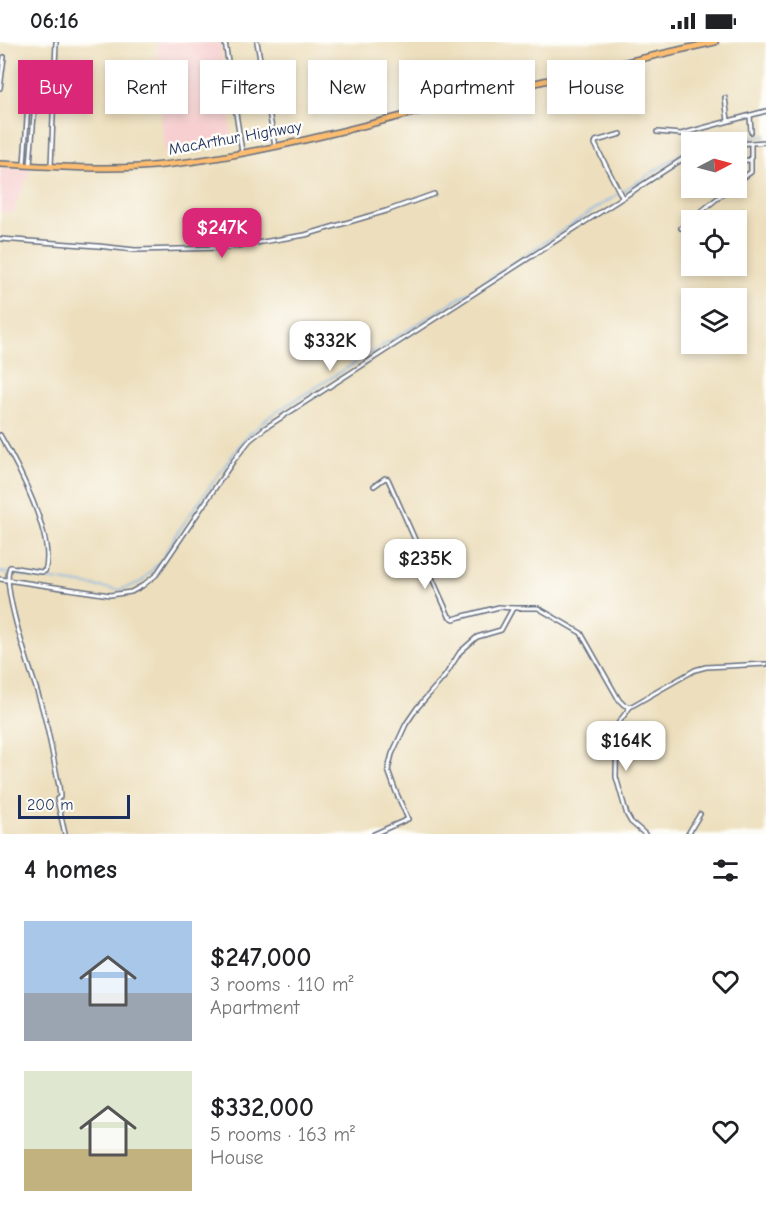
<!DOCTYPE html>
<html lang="en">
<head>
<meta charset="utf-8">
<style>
  body { margin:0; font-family:"Comic Neue",sans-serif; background:#f6f6f6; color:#202124; height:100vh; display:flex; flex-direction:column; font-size:22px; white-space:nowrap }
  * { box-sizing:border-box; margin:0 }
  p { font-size:20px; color:#757577 }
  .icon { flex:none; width:33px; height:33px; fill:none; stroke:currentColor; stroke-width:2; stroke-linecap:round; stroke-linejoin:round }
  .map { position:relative; height:792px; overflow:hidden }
  .sheet { display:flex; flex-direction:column; background:#fff; flex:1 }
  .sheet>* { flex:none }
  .top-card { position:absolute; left:18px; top:18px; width:730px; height:54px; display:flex; gap:12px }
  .needle { width:39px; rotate:84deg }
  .fabs { position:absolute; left:681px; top:90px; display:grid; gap:12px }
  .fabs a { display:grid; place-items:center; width:66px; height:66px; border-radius:0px; background:#fff; box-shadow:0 3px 9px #0003; font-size:30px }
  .scale { position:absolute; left:18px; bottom:15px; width:112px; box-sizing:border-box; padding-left:6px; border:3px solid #1b2f5e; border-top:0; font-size:16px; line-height:21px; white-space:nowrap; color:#1b2f5e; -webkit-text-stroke:4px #fdfcf7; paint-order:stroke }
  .price { position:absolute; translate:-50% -51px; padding:0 14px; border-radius:12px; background:#fff; color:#222; font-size:20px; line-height:39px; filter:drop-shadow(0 2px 3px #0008) }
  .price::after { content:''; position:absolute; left:50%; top:36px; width:18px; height:14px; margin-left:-9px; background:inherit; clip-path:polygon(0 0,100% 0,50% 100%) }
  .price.on { background:#db2777; color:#fff }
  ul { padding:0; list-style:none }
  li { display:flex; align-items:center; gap:18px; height:150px; padding:0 24px }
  li span { display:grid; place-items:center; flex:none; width:168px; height:120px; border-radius:0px; color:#555 }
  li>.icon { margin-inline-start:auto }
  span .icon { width:72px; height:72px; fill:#fffc; stroke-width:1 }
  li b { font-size:26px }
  h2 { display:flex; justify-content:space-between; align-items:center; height:72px; padding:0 24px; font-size:26px }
  .tag { padding:0 21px; border-radius:0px; background:#fff; box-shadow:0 3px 9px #0003; font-size:21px; line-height:54px }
  .tag.on { background:#db2777; color:#fff }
  .status { display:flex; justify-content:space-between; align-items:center; height:42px; padding:0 30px; background:#fff; direction:ltr }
  .status svg { height:16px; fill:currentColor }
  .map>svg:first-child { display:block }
</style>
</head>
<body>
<div class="status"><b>06:16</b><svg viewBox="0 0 49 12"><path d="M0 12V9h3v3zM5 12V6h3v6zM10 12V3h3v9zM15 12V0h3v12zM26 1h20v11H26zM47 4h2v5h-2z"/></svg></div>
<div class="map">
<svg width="766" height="792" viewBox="0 0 766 792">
  <rect width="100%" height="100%" fill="#fdfcf7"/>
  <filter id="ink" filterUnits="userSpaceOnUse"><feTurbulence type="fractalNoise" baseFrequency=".0167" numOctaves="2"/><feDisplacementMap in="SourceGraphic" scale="12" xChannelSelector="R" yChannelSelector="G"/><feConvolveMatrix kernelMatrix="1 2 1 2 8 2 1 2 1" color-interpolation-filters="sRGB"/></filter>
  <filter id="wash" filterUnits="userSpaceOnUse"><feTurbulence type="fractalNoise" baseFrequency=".008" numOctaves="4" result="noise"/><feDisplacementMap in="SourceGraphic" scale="24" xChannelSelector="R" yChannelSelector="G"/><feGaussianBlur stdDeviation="1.35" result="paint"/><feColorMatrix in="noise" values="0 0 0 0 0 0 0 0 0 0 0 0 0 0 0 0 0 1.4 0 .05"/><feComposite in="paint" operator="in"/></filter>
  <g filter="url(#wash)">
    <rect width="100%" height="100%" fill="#eddfbd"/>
    <g fill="#f7cfd0">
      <polygon points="157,0 220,0 233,102 164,112"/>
      <polygon points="0,125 31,127 12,172 0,170"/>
    </g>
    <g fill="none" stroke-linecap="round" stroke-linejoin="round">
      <g stroke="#77b1e8" stroke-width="1.5">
        <polyline points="704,100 766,94"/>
        <polyline points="622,150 692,105"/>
        <polyline points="163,515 179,488 244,397 270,374 469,250 618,152"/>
        <polyline points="0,530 120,548 141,540 161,518"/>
      </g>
    </g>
  </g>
  <g filter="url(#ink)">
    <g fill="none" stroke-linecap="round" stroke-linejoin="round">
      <g stroke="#646d7f" stroke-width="6">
        <g id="street">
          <polyline points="225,0 242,110"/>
          <polyline points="257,0 275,104"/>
          <polyline points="0,46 4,15"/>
          <polyline points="725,56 728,78"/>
          <polyline points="750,73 751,90"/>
          <polyline points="657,90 681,92 766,69"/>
          <polyline points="621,92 596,99 595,102 622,155"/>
          <polyline points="736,102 766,100"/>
          <polyline points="736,119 750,118"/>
          <polyline points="24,123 28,61"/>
          <polyline points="30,123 36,47"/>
          <polyline points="51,124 56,0"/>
          <polyline points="736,141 751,130 751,102"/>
          <polyline points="681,186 730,146"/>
          <polyline points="0,197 98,204 135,208 225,206 305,193 386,169 434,152"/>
          <path d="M0 393C17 422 56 496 45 529L41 530 10 525C0 545 34 637 41 662 49 689 53 716 59 744L60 755 57 757 65 792"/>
          <polyline points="374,444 385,436 388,437 449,574 454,577 460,575 499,565 513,566"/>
          <polyline points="0,537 110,553 131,550 142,544 156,533 234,418 250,398 265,386 692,111"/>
          <polyline points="630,665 617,683 616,735 627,773 631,780 645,792"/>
          <polyline points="374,792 408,777 396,750 388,728 392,712 406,682 417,666 445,634 460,610 477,595 501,588 513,566 538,566 581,591 619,658 624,663 630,665 695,628 706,625 766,622"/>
          <polyline points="688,792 700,772"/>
        </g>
      </g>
      <g stroke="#646d7f" stroke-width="8">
        <path id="highway" d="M0 122C47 124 94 128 140 125 238 118 338 90 433 66 527 42 621 21 715 0"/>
      </g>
      <use href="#street" stroke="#fff" stroke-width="3"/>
      <use href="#highway" stroke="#fdbd6f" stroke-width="5"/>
    </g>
  </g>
  <g text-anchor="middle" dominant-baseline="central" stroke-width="5" stroke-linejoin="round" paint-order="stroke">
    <g font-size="16" fill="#1b2f5e" stroke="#fdfcf7">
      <text transform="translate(235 96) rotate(-10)">MacArthur Highway</text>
    </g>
  </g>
</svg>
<div class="fabs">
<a><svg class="needle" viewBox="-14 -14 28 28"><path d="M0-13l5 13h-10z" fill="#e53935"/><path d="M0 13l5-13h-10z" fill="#757577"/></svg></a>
<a><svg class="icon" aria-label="locate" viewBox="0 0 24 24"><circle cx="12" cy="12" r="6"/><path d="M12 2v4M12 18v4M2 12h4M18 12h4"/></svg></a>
<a><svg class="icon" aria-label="layers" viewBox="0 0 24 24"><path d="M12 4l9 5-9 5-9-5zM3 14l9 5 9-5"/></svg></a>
</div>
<div class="scale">200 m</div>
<b class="price on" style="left:222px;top:217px">$247K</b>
<b class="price" style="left:330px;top:330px">$332K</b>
<b class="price" style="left:425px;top:548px">$235K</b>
<b class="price" style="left:626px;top:730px">$164K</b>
<div class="top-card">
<a class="tag on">Buy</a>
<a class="tag">Rent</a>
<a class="tag">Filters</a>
<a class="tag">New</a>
<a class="tag">Apartment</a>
<a class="tag">House</a>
</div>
</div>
<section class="sheet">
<h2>4 homes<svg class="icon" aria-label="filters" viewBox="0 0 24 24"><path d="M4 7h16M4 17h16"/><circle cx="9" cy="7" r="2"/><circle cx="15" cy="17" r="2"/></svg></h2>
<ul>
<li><span style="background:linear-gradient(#a9c7e8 60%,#9aa5b1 0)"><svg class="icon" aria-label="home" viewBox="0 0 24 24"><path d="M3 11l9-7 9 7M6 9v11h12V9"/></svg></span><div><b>$247,000</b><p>3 rooms · 110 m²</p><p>Apartment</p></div><svg class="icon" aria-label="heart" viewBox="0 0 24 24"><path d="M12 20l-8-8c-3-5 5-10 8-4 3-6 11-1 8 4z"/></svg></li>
<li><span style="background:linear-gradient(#dfe7d0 65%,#c2b280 0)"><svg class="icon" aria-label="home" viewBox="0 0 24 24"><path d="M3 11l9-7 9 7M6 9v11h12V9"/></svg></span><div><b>$332,000</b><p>5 rooms · 163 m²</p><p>House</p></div><svg class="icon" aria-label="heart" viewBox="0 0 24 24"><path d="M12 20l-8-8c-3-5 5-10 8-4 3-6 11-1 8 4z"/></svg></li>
</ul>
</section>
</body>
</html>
